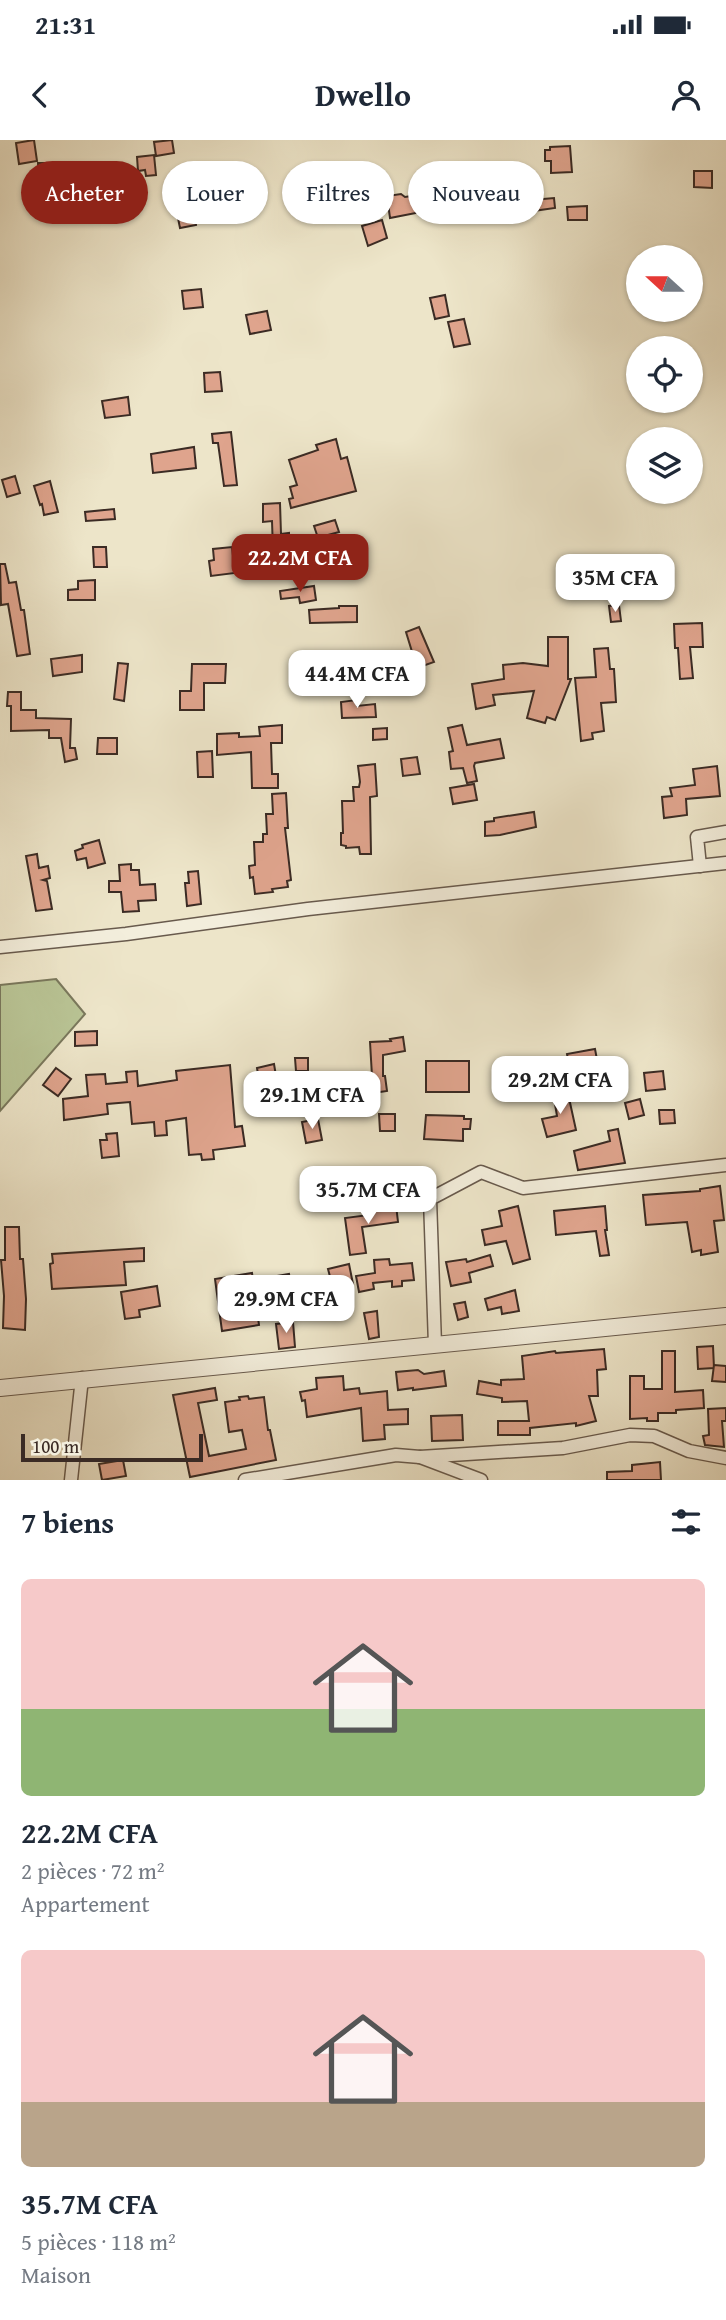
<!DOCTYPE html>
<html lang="fr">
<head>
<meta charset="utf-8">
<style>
  body { margin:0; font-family:"Gentium Book Plus",serif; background:#f6f6f7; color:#1f2937; height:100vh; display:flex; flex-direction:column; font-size:26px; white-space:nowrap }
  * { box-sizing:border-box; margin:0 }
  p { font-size:23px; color:#747a83 }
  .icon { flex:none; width:38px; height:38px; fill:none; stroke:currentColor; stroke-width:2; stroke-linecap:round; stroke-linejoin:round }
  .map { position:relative; height:1340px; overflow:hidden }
  .sheet { display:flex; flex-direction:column; background:#fff; flex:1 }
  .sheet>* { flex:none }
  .banner { position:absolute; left:21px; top:21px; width:684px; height:63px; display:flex; gap:14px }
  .needle { width:46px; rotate:291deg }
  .tools { position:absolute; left:626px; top:105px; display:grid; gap:14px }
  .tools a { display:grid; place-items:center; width:77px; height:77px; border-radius:50%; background:#fff; box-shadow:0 2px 5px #0004; font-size:35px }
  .scale { position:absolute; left:21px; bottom:18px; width:182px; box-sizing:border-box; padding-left:7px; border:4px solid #3b2b24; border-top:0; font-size:19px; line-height:24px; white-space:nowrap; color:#3b2b24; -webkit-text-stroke:5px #f3eedc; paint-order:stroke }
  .price { position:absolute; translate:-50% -60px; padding:0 16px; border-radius:14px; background:#fff; color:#222; font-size:23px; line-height:46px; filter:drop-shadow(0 2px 4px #0008) }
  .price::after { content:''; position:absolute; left:50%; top:42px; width:21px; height:16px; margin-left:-10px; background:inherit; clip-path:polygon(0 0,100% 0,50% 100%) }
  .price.current { background:#8f2418; color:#fff }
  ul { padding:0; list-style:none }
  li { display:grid; align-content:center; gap:14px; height:371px; padding:0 21px }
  li span { display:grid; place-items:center; height:217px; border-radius:10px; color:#555 }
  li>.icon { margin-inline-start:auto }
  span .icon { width:126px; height:126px; fill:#fffc; stroke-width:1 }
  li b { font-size:30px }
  h2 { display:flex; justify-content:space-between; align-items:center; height:84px; padding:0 21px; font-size:30px }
  .tag { padding:0 24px; border-radius:32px; background:#fff; box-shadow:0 2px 5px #0004; font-size:24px; line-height:63px }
  .tag.current { background:#8f2418; color:#fff }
  .status { display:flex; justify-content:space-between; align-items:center; height:49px; padding:0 35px; background:#fff; direction:ltr }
  .status svg { height:19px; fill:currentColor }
  header { display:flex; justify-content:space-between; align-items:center; height:91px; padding:0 21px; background:#fff; font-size:32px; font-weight:600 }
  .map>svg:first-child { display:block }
</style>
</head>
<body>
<div class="status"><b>21:31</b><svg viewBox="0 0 49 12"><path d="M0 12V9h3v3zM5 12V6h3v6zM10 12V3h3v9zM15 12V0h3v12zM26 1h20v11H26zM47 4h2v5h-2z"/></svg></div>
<header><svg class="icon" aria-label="back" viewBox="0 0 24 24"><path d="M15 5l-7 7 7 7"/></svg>Dwello<svg class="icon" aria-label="person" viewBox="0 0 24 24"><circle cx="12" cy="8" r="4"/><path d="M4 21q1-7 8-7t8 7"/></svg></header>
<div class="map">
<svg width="726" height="1340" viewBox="0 0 726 1340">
  <rect width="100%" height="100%" fill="#ede5c9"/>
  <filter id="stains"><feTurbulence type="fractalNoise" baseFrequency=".00286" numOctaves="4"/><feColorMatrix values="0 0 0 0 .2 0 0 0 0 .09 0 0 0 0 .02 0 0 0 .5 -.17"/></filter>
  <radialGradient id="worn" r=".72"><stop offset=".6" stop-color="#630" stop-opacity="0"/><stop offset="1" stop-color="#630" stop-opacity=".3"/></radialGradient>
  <polygon fill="#b9c495" stroke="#7a785c" stroke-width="2" points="56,839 85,874 0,971 0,845"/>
  <g fill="#dfa48d" stroke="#3b2b24" stroke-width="2">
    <polygon points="34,0 37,21 19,24 16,3"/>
    <polygon points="172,0 174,13 156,16 154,2"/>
    <polygon points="570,6 572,32 551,33 551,21 545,21 545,10 550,10 550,7"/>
    <polygon points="154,15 156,35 146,36 145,30 138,31 137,17"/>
    <polygon points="38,23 52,23 52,27 60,27 60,47 39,47"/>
    <polygon points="694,31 712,31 712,48 694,47"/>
    <polygon points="401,54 405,57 418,55 421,72 390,78 387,56"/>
    <polygon points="554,58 555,68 533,71 532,60"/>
    <polygon points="587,66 587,80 568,80 567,67"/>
    <polygon points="195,75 196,85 180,88 178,78"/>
    <polygon points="382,80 387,98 368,106 362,86"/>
    <polygon points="201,149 203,167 184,169 182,151"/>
    <polygon points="445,155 449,176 435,179 430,158"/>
    <polygon points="267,171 271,190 250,194 246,175"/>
    <polygon points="464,179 470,204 454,207 448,182"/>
    <polygon points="220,232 222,251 205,252 204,233"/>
    <polygon points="128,257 130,275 105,278 102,261"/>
    <polygon points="231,292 237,345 224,346 218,303 213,303 212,294"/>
    <polygon points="336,299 341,319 347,317 356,351 291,368 289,359 293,358 290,347 297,345 289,320 318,310 316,305"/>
    <polygon points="194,307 196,328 153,333 151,314"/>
    <polygon points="15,336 20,353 7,357 2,340"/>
    <polygon points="50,341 58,372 44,375 42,364 40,365 34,346"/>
    <polygon points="280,363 281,394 289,393 289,410 273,411 272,381 263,382 263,364"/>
    <polygon points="114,369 115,379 86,381 85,372"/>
    <polygon points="335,380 339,392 328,395 332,412 319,415 317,404 320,404 314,386"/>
    <polygon points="93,407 106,407 107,427 94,427"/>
    <polygon points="232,407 235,433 211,436 209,421 214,420 213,409"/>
    <polygon points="356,417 357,434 343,435 341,418"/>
    <polygon points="0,424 5,424 9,443 16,442 21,470 24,470 30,514 17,516 8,464 1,465"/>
    <polygon points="608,434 611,452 597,454 594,436"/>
    <polygon points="95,440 95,460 68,460 68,450 78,449 78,441"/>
    <polygon points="314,446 316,460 300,463 299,457 281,459 280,451"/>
    <polygon points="619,465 621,481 611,482 609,466"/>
    <polygon points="339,466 357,466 357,482 310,483 309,470 339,468"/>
    <polygon points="702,483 703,507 690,507 693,538 680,539 678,508 675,508 674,484"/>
    <polygon points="419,487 434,522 417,528 406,492"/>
    <polygon points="548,497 568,497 568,539 571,539 555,580 547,577 545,583 527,578 534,551 493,555 495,565 476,569 472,544 504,539 503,525 523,523 548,526"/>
    <polygon points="608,508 610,529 614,529 616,562 601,563 604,591 592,593 593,599 581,601 575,538 596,537 594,509"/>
    <polygon points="318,511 334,512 334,525 318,524"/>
    <polygon points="82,515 82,532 53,536 51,519"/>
    <polygon points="118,523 128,524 124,561 114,559"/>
    <polygon points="192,524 226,524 225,543 204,543 204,570 180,570 180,551 191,551"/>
    <polygon points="417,537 420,546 406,552 402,543"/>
    <polygon points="8,552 21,552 21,570 36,570 36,578 71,579 70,608 75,608 77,619 65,622 61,598 49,598 49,590 11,591 11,566 7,566"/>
    <polygon points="356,560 357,566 375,564 376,577 342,578 341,562"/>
    <polygon points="282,585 282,603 271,603 272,634 278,634 278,648 252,648 251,612 217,615 217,594 239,593 239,597 260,596 259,587"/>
    <polygon points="462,585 467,605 500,599 504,618 475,623 474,626 477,641 467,643 463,628 451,629 449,612 453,611 448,588"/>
    <polygon points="387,588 387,599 373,600 373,589"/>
    <polygon points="98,598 117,598 117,614 97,614"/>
    <polygon points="212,611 213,637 198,637 197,612"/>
    <polygon points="417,617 420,634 403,636 401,619"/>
    <polygon points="375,624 377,656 370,657 371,714 360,714 359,707 346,708 346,706 341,705 341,693 343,693 342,661 354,661 353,647 359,647 360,642 358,626"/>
    <polygon points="717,626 720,656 686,659 687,675 664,678 662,657 672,656 670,648 695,645 693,629"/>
    <polygon points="474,644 477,660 453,664 450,648"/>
    <polygon points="286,653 288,688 285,688 291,740 287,741 288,747 272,749 273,752 255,754 253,737 250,738 249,726 255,725 254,702 263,702 263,694 267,694 266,674 273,674 272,654"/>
    <polygon points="534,672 536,687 500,695 485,696 485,682 494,681 494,678"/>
    <polygon points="99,700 105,723 88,728 86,718 77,720 75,711 83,708 82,705"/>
    <polygon points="37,714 39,728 48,726 50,738 43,740 47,741 52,769 36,771 26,716"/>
    <polygon points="131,724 131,730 139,730 140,745 155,744 156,760 138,761 139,771 123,772 121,752 109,752 109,741 120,741 119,725"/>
    <polygon points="198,731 201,764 187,766 185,743 189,743 188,732"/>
    <polygon points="97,891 97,905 75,906 75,892"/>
    <polygon points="403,897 405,911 383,915 383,936 385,936 387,951 373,953 370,902 391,901 390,899"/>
    <polygon points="595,909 598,925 570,930 567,914"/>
    <polygon points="295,918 308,918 308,931 296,931"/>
    <rect x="426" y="921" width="43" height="31"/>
    <polygon points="274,924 278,948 261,952 257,928"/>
    <polygon points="230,925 235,987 242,986 245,1006 213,1010 214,1019 202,1020 201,1014 189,1015 186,978 166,981 167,995 155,996 154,982 132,984 130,962 107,964 108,974 64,980 63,959 88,956 86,935 105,934 106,944 127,942 126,932 137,931 138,946 177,940 176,931"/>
    <polygon points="56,928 71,939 58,956 43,945"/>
    <polygon points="663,931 665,949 646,951 644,933"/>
    <rect x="503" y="938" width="12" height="15"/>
    <polygon points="567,949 576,990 547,997 542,979 557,976 553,952"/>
    <polygon points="640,959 644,975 629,979 625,963"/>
    <polygon points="659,970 674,970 675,983 660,984"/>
    <polygon points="379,974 395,974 395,991 380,991"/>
    <polygon points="426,975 464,976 464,979 471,979 470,989 463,989 463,1001 424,999"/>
    <polygon points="318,979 322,1000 306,1003 302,982"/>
    <polygon points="618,989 625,1023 578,1030 574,1011 610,1001 608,991"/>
    <polygon points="117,993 119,1016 102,1018 100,1000 107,1000 106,994"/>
    <polygon points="720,1046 724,1080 714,1081 718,1112 701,1115 701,1110 692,1112 687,1082 646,1085 643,1055 700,1051 700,1049"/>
    <polygon points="396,1065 398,1082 362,1087 366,1113 350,1115 345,1078 369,1075 368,1068"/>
    <polygon points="518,1066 530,1119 513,1124 506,1101 485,1105 482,1090 502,1086 499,1071"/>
    <polygon points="605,1066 607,1090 605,1090 609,1115 600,1116 596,1091 556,1095 554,1071"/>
    <polygon points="5,1087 19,1087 20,1119 23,1119 26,1159 25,1190 3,1188 4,1156 1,1120 5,1120"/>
    <polygon points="144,1108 144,1121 124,1122 126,1145 52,1149 50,1124 53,1123 52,1114"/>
    <polygon points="490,1115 493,1126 469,1133 471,1142 451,1146 446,1122 466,1119 467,1122"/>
    <polygon points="389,1119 390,1125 412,1123 414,1140 402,1141 402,1146 392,1147 392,1141 373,1143 374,1149 359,1152 356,1136 375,1133 374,1120"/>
    <polygon points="349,1124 353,1144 333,1148 328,1129"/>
    <polygon points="252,1133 259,1185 222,1191 215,1139"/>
    <polygon points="289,1134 292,1150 274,1153 271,1137"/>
    <polygon points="157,1146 160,1166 139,1170 140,1177 125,1179 121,1152"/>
    <polygon points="515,1150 519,1171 502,1174 501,1167 488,1170 485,1159"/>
    <polygon points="465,1162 468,1177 458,1180 454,1164"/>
    <polygon points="377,1171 379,1197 369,1199 364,1173"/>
    <polygon points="293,1182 295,1207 279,1209 276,1184"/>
    <polygon points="713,1206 714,1228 698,1229 697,1207"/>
    <polygon points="604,1209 606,1229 597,1230 598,1256 589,1256 596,1281 576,1286 576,1283 530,1288 530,1295 498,1295 498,1281 529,1281 527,1261 502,1262 502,1258 477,1254 479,1241 501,1245 501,1240 524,1239 522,1216 555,1211 556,1213"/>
    <polygon points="662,1211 675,1211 675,1252 703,1250 704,1268 676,1270 676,1273 658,1273 658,1281 647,1281 647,1278 630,1279 630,1236 644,1236 644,1249 662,1249"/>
    <polygon points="714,1225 726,1226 726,1242 712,1241"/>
    <polygon points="418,1230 424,1234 444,1231 446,1246 413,1250 413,1248 398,1250 396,1232"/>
    <polygon points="343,1236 344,1250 359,1248 360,1254 387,1251 388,1270 408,1269 408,1284 384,1285 385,1299 363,1301 361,1268 307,1277 305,1260 302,1261 300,1252 317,1249 316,1238"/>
    <polygon points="215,1248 217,1260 198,1263 209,1316 246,1309 242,1290 229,1292 225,1262 240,1260 239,1257 248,1256 249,1259 264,1257 268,1290 270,1290 276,1320 190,1337 173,1255"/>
    <polygon points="726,1268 726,1281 722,1281 724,1307 705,1305 703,1296 709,1295 708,1269"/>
    <polygon points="462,1275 463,1300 432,1301 431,1276"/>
    <polygon points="123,1320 126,1336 102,1340 99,1324"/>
    <polygon points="660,1322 661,1340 607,1340 607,1332 632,1331 632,1325"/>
  </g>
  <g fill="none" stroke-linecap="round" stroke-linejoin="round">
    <g stroke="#685a4d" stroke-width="15">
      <g id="minor">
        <polyline points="700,726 697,697 726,692"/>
        <polyline points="0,807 126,794 308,769 726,723"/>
        <polyline points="435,1205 430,1059 481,1032 523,1048 726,1025"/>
        <polyline points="420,1317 563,1308 630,1295 654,1296 689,1311 726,1318"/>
        <polyline points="71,1340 82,1238"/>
        <polyline points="245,1340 396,1315 420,1317 481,1340"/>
      </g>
    </g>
    <g stroke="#685a4d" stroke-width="18">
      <polyline id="tertiary" points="0,1248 726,1176"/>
    </g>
    <use href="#minor" stroke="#f3eedc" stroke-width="12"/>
    <use href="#tertiary" stroke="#f3eedc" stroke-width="16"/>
  </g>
  <rect width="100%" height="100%" filter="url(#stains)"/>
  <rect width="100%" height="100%" fill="url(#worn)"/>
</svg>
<div class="tools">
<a><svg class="needle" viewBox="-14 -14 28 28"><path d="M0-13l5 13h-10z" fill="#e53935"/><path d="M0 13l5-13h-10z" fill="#747a83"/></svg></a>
<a><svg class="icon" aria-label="locate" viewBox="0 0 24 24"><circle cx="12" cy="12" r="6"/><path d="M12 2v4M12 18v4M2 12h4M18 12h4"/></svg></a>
<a><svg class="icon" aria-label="layers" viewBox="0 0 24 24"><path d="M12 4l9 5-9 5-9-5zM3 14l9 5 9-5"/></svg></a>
</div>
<div class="scale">100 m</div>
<b class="price current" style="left:300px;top:454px">22.2M CFA</b>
<b class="price" style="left:615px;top:474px">35M CFA</b>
<b class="price" style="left:357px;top:570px">44.4M CFA</b>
<b class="price" style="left:560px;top:976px">29.2M CFA</b>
<b class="price" style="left:312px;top:991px">29.1M CFA</b>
<b class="price" style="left:368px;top:1086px">35.7M CFA</b>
<b class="price" style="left:286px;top:1195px">29.9M CFA</b>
<div class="banner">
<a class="tag current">Acheter</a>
<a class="tag">Louer</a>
<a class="tag">Filtres</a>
<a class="tag">Nouveau</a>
</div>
</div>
<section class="sheet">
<h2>7 biens<svg class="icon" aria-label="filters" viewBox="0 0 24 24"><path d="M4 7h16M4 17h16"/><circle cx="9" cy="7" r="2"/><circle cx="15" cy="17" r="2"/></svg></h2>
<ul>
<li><span style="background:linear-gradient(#f6c9c9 60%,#8fb573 0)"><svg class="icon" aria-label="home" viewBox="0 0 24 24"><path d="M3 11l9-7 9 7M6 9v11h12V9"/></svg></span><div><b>22.2M CFA</b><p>2 pièces · 72 m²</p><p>Appartement</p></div></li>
<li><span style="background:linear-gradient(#f6c9c9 70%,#b9a48a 0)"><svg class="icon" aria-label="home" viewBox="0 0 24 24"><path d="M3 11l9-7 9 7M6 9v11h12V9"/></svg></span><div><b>35.7M CFA</b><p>5 pièces · 118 m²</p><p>Maison</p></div></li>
</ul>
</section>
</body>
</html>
